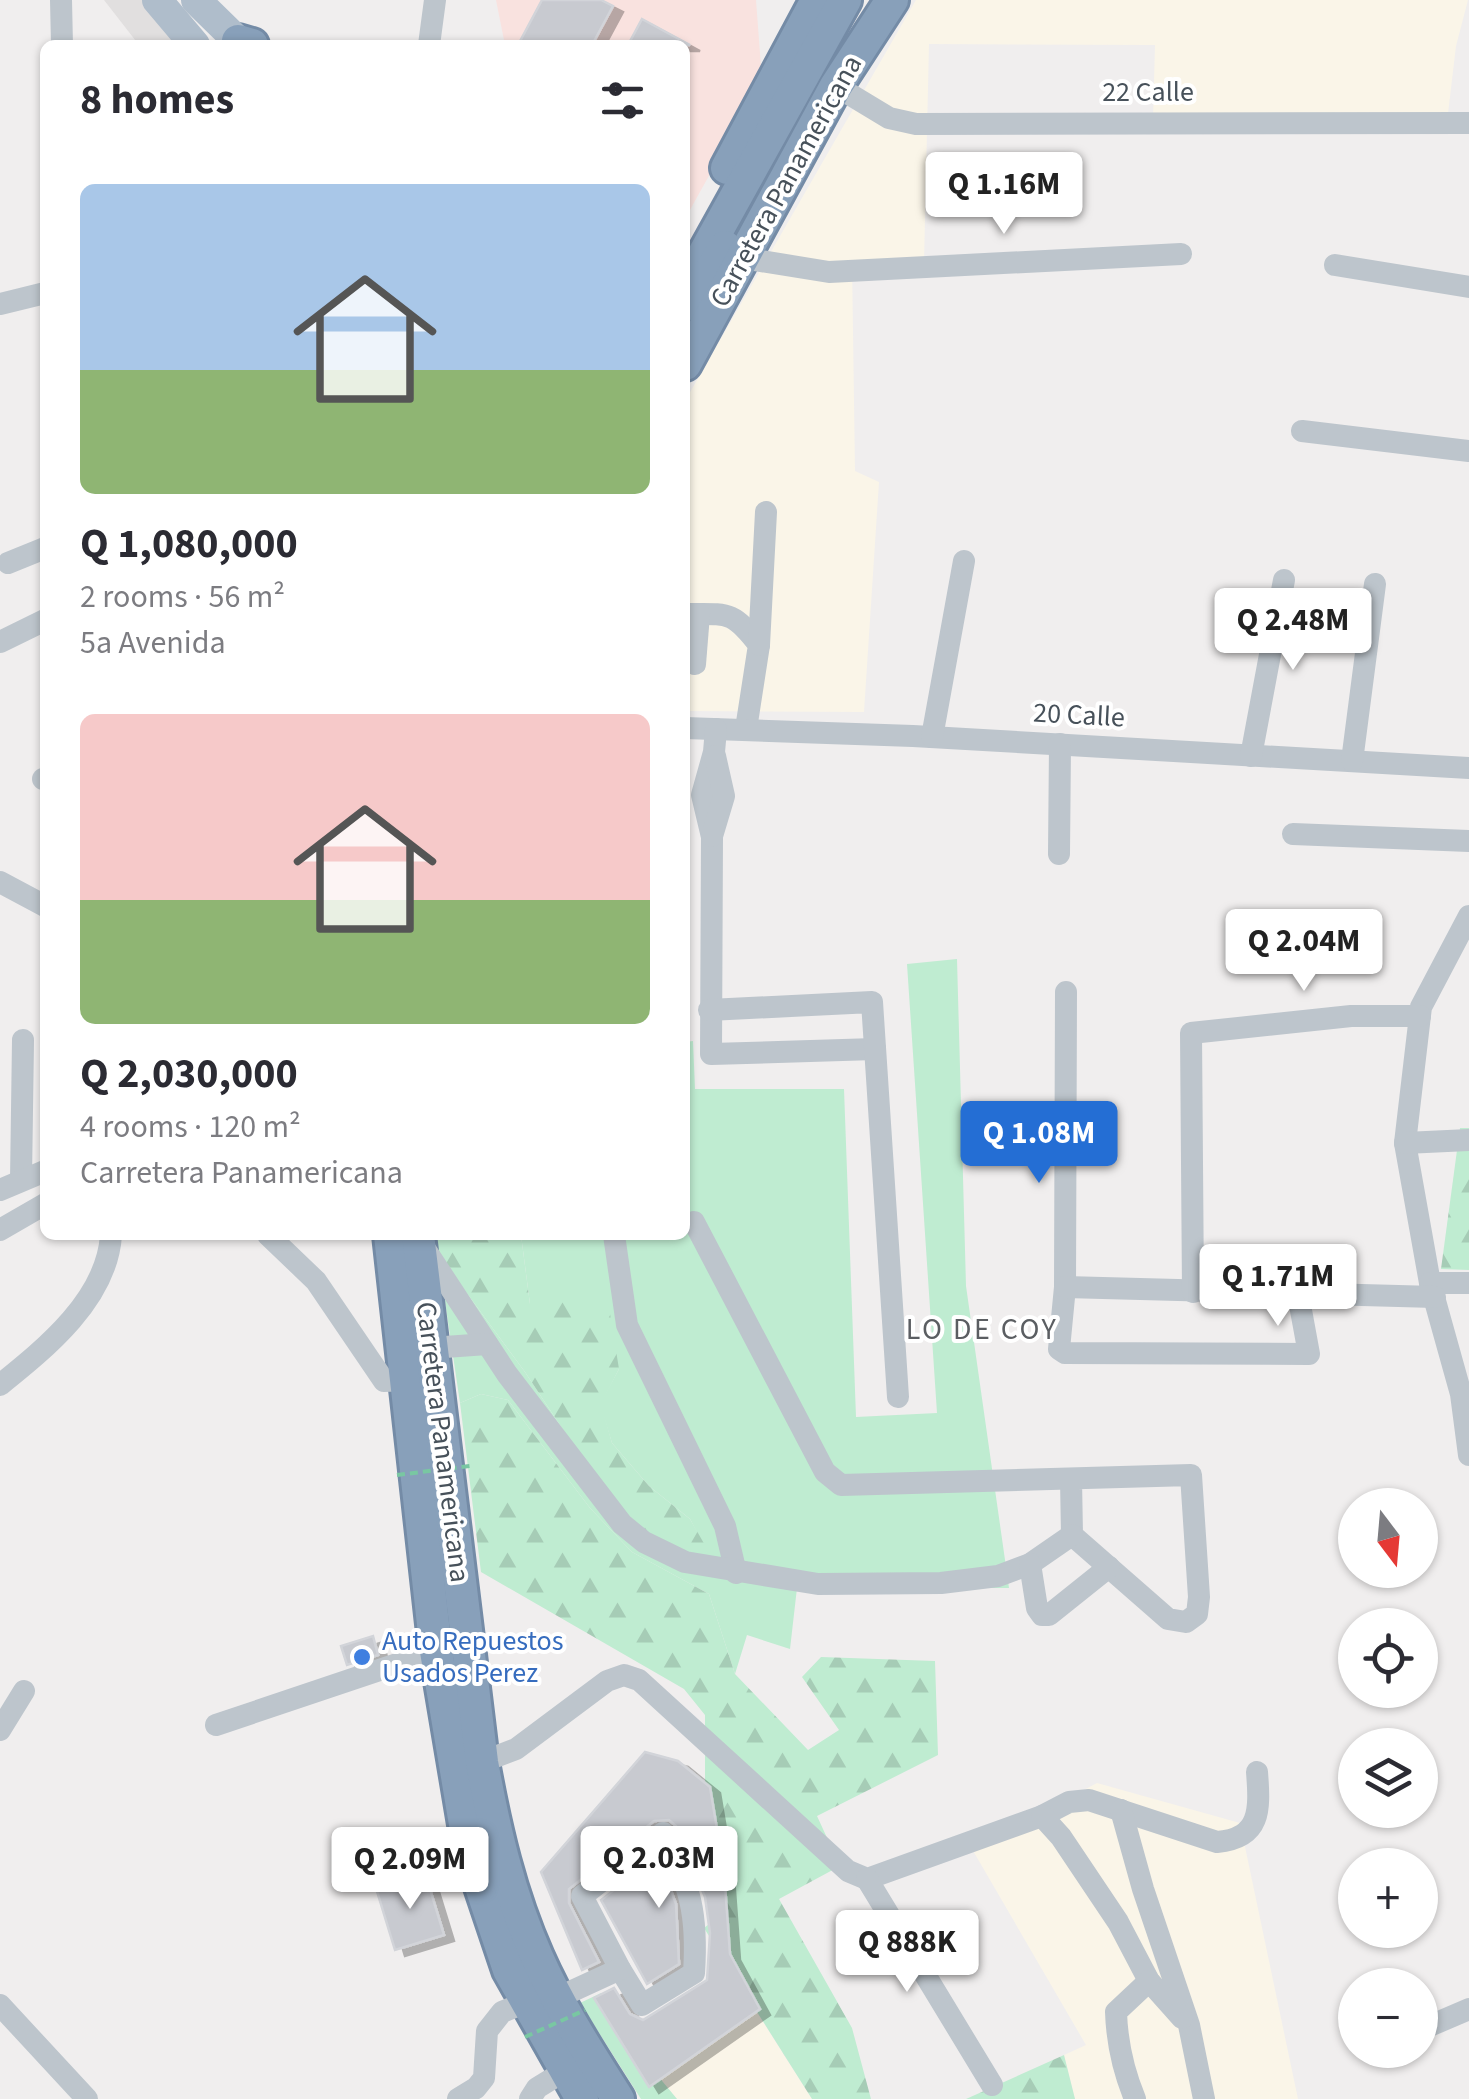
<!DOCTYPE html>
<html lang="en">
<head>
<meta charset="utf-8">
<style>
  body { margin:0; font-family:"Source Sans 3",sans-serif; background:#f2f2f3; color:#2b2b33; height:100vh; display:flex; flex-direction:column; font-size:38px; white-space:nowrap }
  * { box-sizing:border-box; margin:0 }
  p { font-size:32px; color:#7c7c81 }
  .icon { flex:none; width:55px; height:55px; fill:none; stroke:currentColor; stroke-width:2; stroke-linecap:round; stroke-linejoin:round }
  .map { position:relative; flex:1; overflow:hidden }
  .details { position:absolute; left:40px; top:40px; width:650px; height:1200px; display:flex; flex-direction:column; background:#fff; border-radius:15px; box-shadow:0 2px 8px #0004 }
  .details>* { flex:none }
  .needle { width:65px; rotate:164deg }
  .buttons { position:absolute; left:1338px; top:1488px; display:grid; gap:20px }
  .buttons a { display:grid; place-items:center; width:100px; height:100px; border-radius:50%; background:#fff; box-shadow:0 2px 8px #0004; font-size:50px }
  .price { position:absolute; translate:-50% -85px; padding:0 22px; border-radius:10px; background:#fff; color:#222; font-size:32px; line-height:65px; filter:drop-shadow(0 2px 5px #0008) }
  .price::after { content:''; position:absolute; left:50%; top:60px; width:30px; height:22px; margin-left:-15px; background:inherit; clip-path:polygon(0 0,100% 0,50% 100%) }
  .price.selected { background:#246ed4; color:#fff }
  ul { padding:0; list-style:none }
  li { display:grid; align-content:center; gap:20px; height:530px; padding:0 40px }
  li span { display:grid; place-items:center; height:310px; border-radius:15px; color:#555 }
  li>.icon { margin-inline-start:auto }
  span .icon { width:180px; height:180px; fill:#fffc; stroke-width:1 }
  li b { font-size:42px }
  h2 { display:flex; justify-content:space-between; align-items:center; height:120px; padding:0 40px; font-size:42px }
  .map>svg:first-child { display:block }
</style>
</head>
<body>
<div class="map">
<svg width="1469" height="2099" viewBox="0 0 1469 2099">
  <defs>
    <pattern id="forest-firs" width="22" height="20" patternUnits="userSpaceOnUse" patternTransform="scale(2.5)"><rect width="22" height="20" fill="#bfecd1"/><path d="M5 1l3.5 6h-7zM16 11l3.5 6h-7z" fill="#a6ccb6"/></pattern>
    <filter id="shadow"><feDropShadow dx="10" dy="6" stdDeviation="0" flood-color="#0004"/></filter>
  </defs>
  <rect width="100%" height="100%" fill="#f0eeee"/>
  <g fill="#faf5e8">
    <polygon points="916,0 1468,0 1456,46 1447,122 1153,119 1155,45 929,44 924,263 852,262 855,471 879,482 864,712 685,711 685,401"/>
    <polygon points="1097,1783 1240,1823 1298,2099 1075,2099 1064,2055 1086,2045 972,1849"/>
    <polygon points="737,1981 812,2099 677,2099 638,2052"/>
  </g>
  <polygon fill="#e1dfdf" points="104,0 142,0 179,45 139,45"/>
  <polygon fill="#f9e2df" points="496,0 756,0 762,80 685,219 685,45 505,45"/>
  <g fill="#bfecd1">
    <polygon points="957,959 966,1286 1009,1588 797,1588 790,1649 747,1635 735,1674 709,1594 632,1552 590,1508 508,1400 481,1394 460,1403 438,1254 525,1372 602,1489 708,1553 690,1519 649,1486 612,1443 600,1404 619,1369 530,1304 521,1235 685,1235 685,1042 693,1041 695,1089 844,1089 856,1417 937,1413 907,964"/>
    <polygon points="601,1993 638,2052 677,2099 641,2099 580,2003"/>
  </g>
  <g fill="url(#forest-firs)">
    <polygon points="1460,1128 1469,1128 1469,1270 1441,1269"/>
    <polygon points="436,1235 521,1235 530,1304 607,1295 619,1369 601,1404 612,1443 649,1486 690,1519 710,1554 645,1532 602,1489 525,1372 438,1254"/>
    <polygon points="481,1394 508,1400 590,1508 632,1552 709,1594 735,1674 808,1750 839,1730 802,1677 821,1657 935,1661 938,1755 817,1816 840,1866 779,1899 852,2028 871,2099 812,2099 704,1928 726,1911 705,1800 705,1715 684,1689 481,1572 460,1403"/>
    <polygon points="1064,2055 1075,2099 966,2099"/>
  </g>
  <g fill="#c8cad0" stroke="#d2d4d9" stroke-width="2.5" filter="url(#shadow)">
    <polygon points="542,0 601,0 613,6 592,45 518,45"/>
    <polygon points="642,19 690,45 628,45"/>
    <polygon points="373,1636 378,1655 347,1665 341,1646"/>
    <polygon points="645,1752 678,1761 710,1787 724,1871 730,1954 760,2009 649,2087 594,1998 614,1988 630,2014 643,2020 707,1980 710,1933 705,1897 676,1826 669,1820 654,1821 569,1889 569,1903 599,1962 582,1970 541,1872"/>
    <polygon points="658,1856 676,1904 679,1964 647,1984 601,1900"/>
    <polygon points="425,1873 444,1935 395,1950 376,1888"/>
  </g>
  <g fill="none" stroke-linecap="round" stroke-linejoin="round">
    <g stroke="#748ba6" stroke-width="38">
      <g id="highway">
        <polyline points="238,41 252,45"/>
        <polyline points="727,168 817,0"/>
        <polyline points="699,263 845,0"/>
        <polyline points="685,305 705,280 725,247"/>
        <polyline points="685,364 836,86 892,0"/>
        <polyline points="390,1235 436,1651 470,1854 509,1970 582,2099"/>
        <path d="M418 1235 482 1762C494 1829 509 1894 537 1957 559 2007 589 2053 618 2099"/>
      </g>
    </g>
    <g stroke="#bdc5cc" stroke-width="22">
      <polyline points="61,0 62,45"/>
      <polyline points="429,45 435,0"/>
      <polyline points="836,86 889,118 916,124 1469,123"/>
      <polyline points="742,258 829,272 1181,254"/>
      <polyline points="1335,265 1469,287"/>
      <polyline points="0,304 45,293"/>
      <polyline points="1302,431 1469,451"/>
      <polyline points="8,563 45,548"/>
      <path d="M685 614C728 614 732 610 759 645L746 729"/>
      <polyline points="0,642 45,620"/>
      <polyline points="759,645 766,512"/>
      <polyline points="695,664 699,614"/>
      <polyline points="685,728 913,736 1469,768"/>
      <polyline points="716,729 714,752 702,795 712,837 711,1054 875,1049"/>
      <polyline points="932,737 964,561"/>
      <polyline points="1251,756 1284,580"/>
      <polyline points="1352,761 1375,584"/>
      <polyline points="43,779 45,779"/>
      <polyline points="1293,834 1469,841"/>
      <polyline points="712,836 724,796 715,756"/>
      <polyline points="1059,854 1060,744"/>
      <polyline points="0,882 45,906"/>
      <polyline points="1469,916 1421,1007 1405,1143 1430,1283 1461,1394 1469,1455"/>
      <polyline points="1066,992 1065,1287 1059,1349 1065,1353 1309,1354 1298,1294"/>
      <polyline points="709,1010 872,1002 898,1397"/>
      <polyline points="1405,1143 1469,1140"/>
      <polyline points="21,1180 23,1040"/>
      <polyline points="0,1190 45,1171"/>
      <polyline points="694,1222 825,1472 841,1485 1191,1475 1199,1597 1197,1614 1186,1622 1168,1619 1072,1535 1071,1479"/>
      <polyline points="0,1230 45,1204"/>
      <polyline points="268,1235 316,1281 384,1381 407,1380"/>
      <polyline points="614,1235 627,1325 725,1526 736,1573"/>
      <polyline points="423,1246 507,1374 622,1524 644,1542 685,1562 818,1584 941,1583 998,1576 1030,1564 1072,1535"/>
      <polyline points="1430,1283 1469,1283"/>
      <polyline points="1065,1287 1435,1297"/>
      <polyline points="1193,1292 1191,1033 1351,1016 1420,1016"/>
      <polyline points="431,1348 487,1344"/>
      <path d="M0 1385C46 1348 107 1299 111 1235"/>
      <polyline points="1030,1564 1037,1608 1042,1615 1049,1615 1109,1567"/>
      <polyline points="216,1725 436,1651"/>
      <polyline points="0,1730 24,1691"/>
      <path d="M482 1762 516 1749 607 1681 624 1675 639 1680 848 1871 867 1879 1042 1816 1069 1802 1089 1800 1217 1842C1261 1838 1260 1810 1257 1772"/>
      <polyline points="1121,1810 1143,1889 1189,2025 1204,2099"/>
      <polyline points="1042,1816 1061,1837 1118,1922 1149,1981 1182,2018"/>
      <path d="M663 1833C690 1886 698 1913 694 1973L642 2005 620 1969 582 1896Z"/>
      <polyline points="867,1879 992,2085"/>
      <polyline points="557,1998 620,1969"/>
      <polyline points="0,2005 87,2099"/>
      <polyline points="1420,2030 1469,2009"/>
      <polyline points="458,2099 476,2088 484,2078 487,2031 502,2012 526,2002"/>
      <polyline points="530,2099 537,2088 563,2072"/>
      <path d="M1135 2099C1123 2070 1117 2043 1116 2012L1149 1981"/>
    </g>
    <g stroke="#afbdcb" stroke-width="30">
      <polyline points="157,0 195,45"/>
      <polyline points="196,0 242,45"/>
    </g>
    <use href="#highway" stroke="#88a0ba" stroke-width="32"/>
    <g stroke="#79c7a2" stroke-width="4" stroke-dasharray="8 5" stroke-linecap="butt">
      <polyline points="397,1475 470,1466"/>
      <polyline points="525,2037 585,2010"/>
    </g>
  </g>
  <circle fill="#3f7fe0" stroke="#fff" stroke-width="4" cx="362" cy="1657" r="10"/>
  <g text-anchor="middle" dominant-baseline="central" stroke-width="8" stroke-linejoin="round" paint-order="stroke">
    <g font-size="28" fill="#47515a" stroke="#fff">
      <text x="1148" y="92">22 Calle</text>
      <text transform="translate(786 181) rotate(-61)">Carretera Panamericana</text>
      <text transform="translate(1079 715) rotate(3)">20 Calle</text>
      <text transform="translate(443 1442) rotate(83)">Carretera Panamericana</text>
    </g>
    <g font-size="28" fill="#366cbe" stroke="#fff" text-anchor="start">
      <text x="382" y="1641">Auto Repuestos<tspan x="382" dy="32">Usados Perez</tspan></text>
    </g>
    <g font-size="30" letter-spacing="2.5" fill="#5b5e62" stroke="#fff">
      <text x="982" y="1329">LO DE COY</text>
    </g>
  </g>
</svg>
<div class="buttons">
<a><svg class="needle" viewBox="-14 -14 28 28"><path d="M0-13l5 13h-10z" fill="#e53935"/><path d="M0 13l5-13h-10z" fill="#7c7c81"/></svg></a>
<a><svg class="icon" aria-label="locate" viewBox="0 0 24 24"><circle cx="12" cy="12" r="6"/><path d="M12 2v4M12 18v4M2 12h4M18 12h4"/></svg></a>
<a><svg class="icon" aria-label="layers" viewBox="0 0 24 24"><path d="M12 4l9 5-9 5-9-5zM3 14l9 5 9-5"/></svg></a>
<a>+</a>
<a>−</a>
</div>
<b class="price" style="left:1004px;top:237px">Q 1.16M</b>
<b class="price" style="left:1293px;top:673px">Q 2.48M</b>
<b class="price" style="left:1304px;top:994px">Q 2.04M</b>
<b class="price selected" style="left:1039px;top:1186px">Q 1.08M</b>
<b class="price" style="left:1278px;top:1329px">Q 1.71M</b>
<b class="price" style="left:659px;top:1911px">Q 2.03M</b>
<b class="price" style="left:410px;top:1912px">Q 2.09M</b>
<b class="price" style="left:907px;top:1995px">Q 888K</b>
<section class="details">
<h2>8 homes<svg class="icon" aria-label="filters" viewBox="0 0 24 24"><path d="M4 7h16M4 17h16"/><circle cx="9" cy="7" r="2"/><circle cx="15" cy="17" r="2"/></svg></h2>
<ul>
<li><span style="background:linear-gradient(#a9c7e8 60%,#8fb573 0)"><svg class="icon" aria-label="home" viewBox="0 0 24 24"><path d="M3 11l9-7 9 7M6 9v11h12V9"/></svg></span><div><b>Q 1,080,000</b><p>2 rooms · 56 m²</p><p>5a Avenida</p></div></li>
<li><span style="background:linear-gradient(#f6c9c9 60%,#8fb573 0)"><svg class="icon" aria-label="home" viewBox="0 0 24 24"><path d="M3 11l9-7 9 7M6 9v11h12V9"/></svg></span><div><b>Q 2,030,000</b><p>4 rooms · 120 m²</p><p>Carretera Panamericana</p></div></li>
</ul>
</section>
</div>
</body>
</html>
